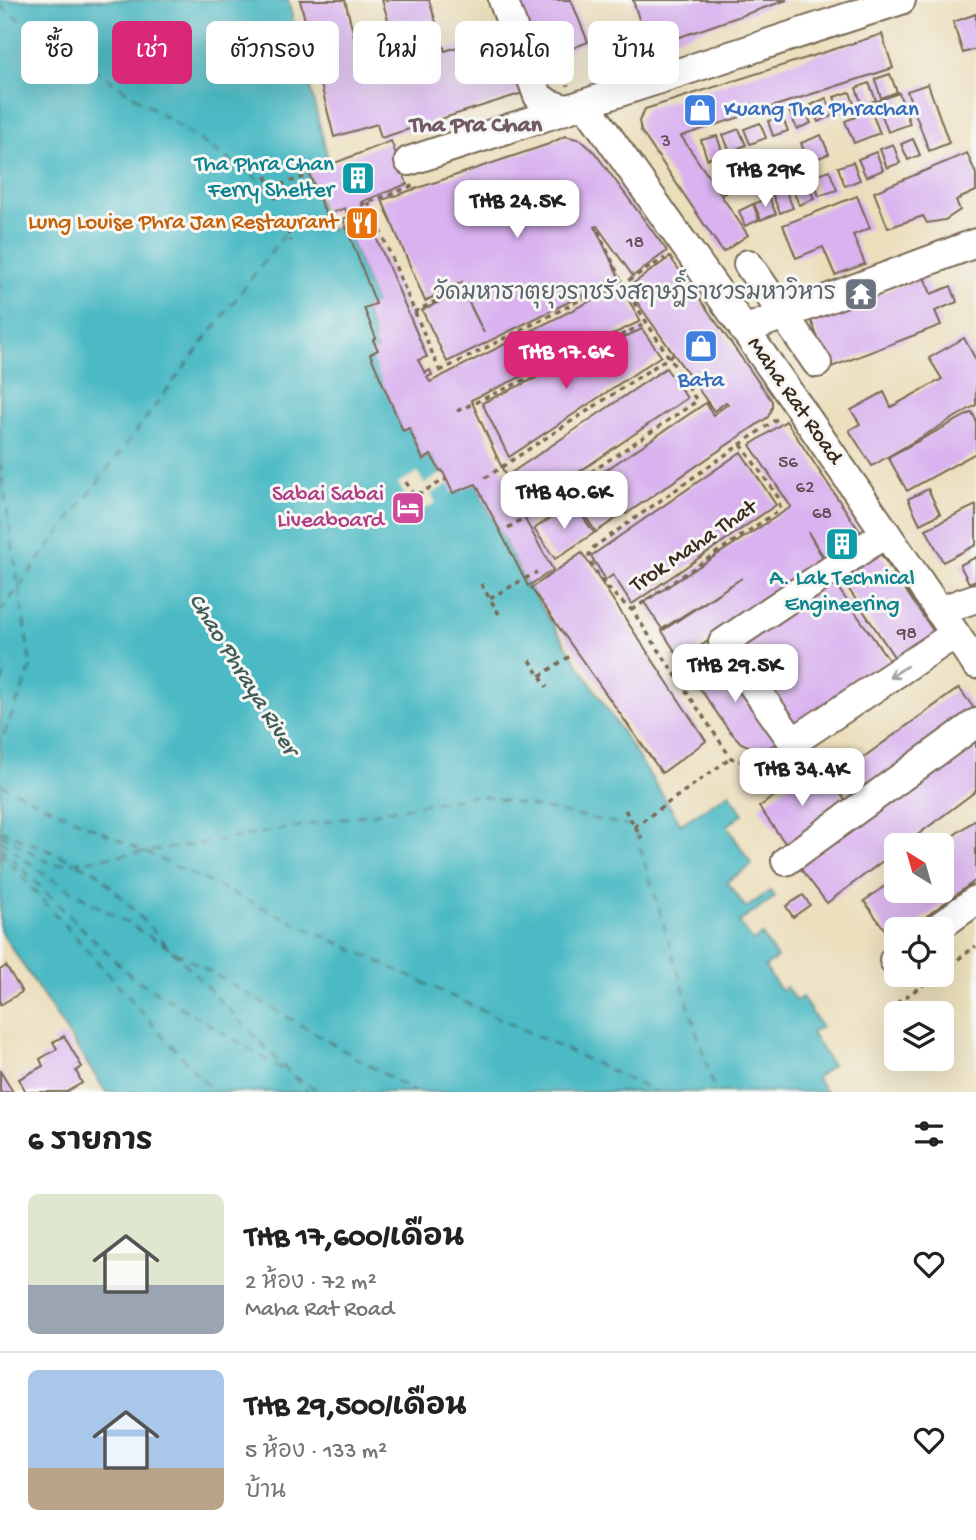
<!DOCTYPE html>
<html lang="th">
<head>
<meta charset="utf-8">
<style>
  body { margin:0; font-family:"Gochi Hand","Playpen Sans Thai",sans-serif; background:#f6f6f6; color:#222; height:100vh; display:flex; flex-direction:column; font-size:26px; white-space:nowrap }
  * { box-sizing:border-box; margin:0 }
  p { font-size:23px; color:#767676 }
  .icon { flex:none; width:38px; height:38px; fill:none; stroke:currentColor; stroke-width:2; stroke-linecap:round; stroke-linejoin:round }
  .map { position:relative; height:1092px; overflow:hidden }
  .sheet { display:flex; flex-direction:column; background:#fff; flex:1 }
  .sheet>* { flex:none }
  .top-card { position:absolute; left:21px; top:21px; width:934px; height:63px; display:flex; gap:14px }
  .needle { width:46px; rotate:323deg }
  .buttons { position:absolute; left:884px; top:833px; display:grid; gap:14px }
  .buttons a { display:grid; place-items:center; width:70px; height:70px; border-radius:10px; background:#fff; box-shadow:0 7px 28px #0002; font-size:35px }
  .price { position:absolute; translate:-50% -60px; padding:0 16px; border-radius:14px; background:#fff; color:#222; font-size:23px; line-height:46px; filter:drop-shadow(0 2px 4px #0008) }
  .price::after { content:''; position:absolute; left:50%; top:42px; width:21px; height:16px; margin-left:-10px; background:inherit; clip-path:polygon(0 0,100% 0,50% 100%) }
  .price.selected { background:#db2777; color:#fff }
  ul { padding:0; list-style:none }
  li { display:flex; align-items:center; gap:21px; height:175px; padding:0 28px }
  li+li { border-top:2px solid #e0e0e0 }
  li span { display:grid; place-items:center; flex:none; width:196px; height:140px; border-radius:10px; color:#555 }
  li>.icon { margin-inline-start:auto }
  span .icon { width:84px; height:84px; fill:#fffc; stroke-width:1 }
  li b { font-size:30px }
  h2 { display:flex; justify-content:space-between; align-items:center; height:84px; padding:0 28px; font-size:30px }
  .pill { padding:0 24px; border-radius:10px; background:#fff; box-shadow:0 7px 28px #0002; font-size:24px; line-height:63px }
  .pill.selected { background:#db2777; color:#fff }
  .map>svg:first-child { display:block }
</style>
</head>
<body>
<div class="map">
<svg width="976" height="1092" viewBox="0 0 976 1092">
  <rect width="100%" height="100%" fill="#f6f6f2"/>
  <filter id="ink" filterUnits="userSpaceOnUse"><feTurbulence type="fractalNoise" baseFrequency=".0143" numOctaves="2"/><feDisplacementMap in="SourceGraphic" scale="14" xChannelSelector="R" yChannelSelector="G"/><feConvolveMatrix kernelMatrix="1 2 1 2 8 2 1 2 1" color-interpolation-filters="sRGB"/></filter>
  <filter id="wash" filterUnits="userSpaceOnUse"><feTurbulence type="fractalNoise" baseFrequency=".00686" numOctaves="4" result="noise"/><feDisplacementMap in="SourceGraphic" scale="28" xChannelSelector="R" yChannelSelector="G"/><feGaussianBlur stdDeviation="1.57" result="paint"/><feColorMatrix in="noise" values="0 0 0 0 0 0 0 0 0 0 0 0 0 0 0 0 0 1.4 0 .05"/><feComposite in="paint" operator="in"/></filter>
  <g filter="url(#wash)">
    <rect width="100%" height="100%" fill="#ebdebb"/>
    <polygon fill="#4bbac4" stroke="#437271" stroke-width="2" points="0,0 288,0 329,163 307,172 329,230 344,223 376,304 364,308 376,338 373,340 378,350 371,354 403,430 409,428 423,459 431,455 440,471 442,470 476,484 528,586 681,824 729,793 743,814 727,826 752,865 727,882 746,908 770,891 775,897 739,922 753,941 762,935 777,958 765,967 781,991 786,987 796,1001 802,997 821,1027 811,1033 832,1065 816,1078 826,1092 106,1092 0,930"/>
    <polygon fill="#ebdebb" points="418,472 424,484 444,472 449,484 431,494 436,503 415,514 398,483"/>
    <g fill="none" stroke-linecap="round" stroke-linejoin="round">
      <g stroke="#415c58" stroke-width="2" stroke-dasharray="9 7" stroke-linecap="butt">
        <polyline points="0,6 271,188"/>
        <polyline points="0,462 31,668 0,744"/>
        <polyline points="0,612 287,231"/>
        <polyline points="0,660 4,674 0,690"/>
        <polyline points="0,784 656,1092"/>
        <polyline points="0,830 73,861"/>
        <polyline points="0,834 54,865 199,844 478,795 634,827 715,1092"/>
        <polyline points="0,840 45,875 415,1092"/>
        <polyline points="0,847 132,977 287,1072"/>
        <polyline points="0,852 213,1092"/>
        <polyline points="78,864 97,872 168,946"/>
        <polyline points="172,950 308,1092"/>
        <polyline points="294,1076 320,1092"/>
      </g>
    </g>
    <g id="blocks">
      <g fill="#d9b2ef">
        <polygon points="300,0 345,0 365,80 403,68 382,0 429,0 445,51 508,31 526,92 381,138 377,124 334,137"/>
        <polygon points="514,0 571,0 588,42 538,62"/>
        <polygon points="633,0 787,0 648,48"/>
        <polygon points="976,14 976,49 963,53 953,22"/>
        <polygon points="882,34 893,68 681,136 748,235 723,252 641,131 639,121 645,109"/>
        <polygon points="890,74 897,92 881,98 875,79"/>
        <polygon points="869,83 876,100 862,105 856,88"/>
        <polygon points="928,84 949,143 929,151 907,91"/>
        <polygon points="850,92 855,107 840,113 834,97"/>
        <polygon points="899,93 910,124 888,132 877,101"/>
        <polygon points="826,98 834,115 818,122 811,105"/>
        <polygon points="802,105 811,123 797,129 789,111"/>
        <polygon points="871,111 880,133 854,143 845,121"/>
        <polygon points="782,116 788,131 773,136 768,121"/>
        <polygon points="760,123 766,138 750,144 744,129"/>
        <polygon points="739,129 746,145 730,152 723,135"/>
        <polygon points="821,135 829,154 808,162 801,143"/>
        <polygon points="565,136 581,140 595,153 667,251 633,276 597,226 595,227 619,277 447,362 422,310 463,291 484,333 465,294 462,282 425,301 382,200 549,144"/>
        <polygon points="717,136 723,154 707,159 701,140"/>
        <polygon points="913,139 920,155 908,160 901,144"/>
        <polygon points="391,141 407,184 361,202 427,357 418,360 425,373 430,370 432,375 427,377 430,382 620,286 641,321 471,400 527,523 553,570 528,586 476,484 453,493 442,470 440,471 431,455 423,460 409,428 403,431 370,354 378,350 373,340 376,338 364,308 376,304 343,219 348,217 345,208 326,215 309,173"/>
        <polygon points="893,144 900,163 887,168 880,149"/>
        <polygon points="876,152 883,170 866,177 858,159"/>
        <polygon points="967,153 976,174 976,191 956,200 960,210 945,220 927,223 923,216 888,228 874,192"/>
        <polygon points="777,154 784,170 764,178 757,162"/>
        <polygon points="853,162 860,180 845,186 838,167"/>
        <polygon points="736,167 744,185 723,194 716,176"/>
        <polygon points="829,170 837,190 819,196 812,177"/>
        <polygon points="806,179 814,199 799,205 791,185"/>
        <polygon points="784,186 793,208 780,213 771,191"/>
        <polygon points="857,196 870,228 853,235 865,264 835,275 823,247 796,258 783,225"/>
        <polygon points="769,197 776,214 761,220 754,204"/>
        <polygon points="753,204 759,220 745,226 739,211"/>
        <polygon points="670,257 772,401 772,407 768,417 626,514 600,474 706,403 713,415 728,404 726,402 714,411 627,288"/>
        <polygon points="924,277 931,294 951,286 957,302 935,311 941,325 829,368 811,320"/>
        <polygon points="642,329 661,356 509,457 482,403"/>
        <polygon points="964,338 976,360 976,405 872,466 849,430 860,424 851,410 884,392 891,407 942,379 929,358"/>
        <polygon points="666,368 687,398 532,504 511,473"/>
        <polygon points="972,412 976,420 976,453 907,491 888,457"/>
        <polygon points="786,421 866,541 829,565 808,532 827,565 680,659 662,631 742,578 662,629 644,602 791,507 750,445"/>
        <polygon points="741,452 776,505 632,604 613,575 606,580 591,556"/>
        <polygon points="602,481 624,513 596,532 574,500"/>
        <polygon points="928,489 940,514 920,524 908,499"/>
        <polygon points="573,503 594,533 555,559 534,529"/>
        <polygon points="976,505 976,545 943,562 926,529"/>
        <polygon points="876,547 940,641 901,667 838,573"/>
        <polygon points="582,553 706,741 662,773 531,588"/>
        <polygon points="976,557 976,580 969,583 960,565"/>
        <polygon points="831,578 893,666 796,734 734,646"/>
        <polygon points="723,652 783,740 770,747 755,749 741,743 728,729 690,674"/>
        <polygon points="959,688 976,711 860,796 843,772"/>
        <polygon points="969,734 976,744 976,791 904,845 896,845 896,851 827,903 797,864"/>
        <polygon points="805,774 816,787 805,796 829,778 848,804 788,847 759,807"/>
        <polygon points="976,819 976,880 909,929 896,929 896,939 893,941 864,901 896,878 896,891 942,891 942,844"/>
        <polygon points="803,895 810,905 793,917 786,906"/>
        <polygon points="6,966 22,992 0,1005 0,970"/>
        <polygon points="64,1036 82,1067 76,1071 82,1083 66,1092 26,1092 19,1079 43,1066 40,1059 57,1049 53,1042"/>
        <polygon points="0,1071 13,1092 0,1092"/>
      </g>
    </g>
  </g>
  <g filter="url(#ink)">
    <use href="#blocks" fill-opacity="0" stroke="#796955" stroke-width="2"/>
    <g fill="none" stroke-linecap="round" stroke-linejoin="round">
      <g stroke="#796955" stroke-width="32">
        <g id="minor">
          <polyline points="503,0 538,96 549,104 566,109"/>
          <polyline points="586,105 799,407 976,664"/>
          <polyline points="409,161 901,0"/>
          <polyline points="748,264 817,363"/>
          <polyline points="744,330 976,243"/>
          <polyline points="886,533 723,643 793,742 955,634"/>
          <polyline points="939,611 976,598"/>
          <polyline points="786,861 976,723"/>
          <polyline points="936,929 976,900"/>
          <polyline points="894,960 896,959"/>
        </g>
      </g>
      <g stroke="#796955" stroke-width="3.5" stroke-dasharray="5 5" stroke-linecap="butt">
        <polyline points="551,71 562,67 568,86"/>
        <polyline points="266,176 276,200"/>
        <polyline points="271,188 309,175"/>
        <polyline points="368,202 442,376"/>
        <polyline points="361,205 415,185"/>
        <polyline points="284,221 291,241"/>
        <polyline points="287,231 324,218"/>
        <polyline points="414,312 465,286"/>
        <polyline points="440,371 614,283 624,283 665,258"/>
        <polyline points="457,411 645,324"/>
        <polyline points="485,478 674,354"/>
        <polyline points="406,482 414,496 447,479"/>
        <polyline points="414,496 421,509"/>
        <polyline points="508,528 697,401 624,287 598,231"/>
        <polyline points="481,584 499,614"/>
        <polyline points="490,598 537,572"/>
        <polyline points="632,610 778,511 780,507 778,497 740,443"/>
        <polyline points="530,660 547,687"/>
        <polyline points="676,675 703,657"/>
        <polyline points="540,676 573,654"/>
        <path d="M772 754C756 763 748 765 731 758L632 610C616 598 593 575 589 555L594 547 778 418"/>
        <polyline points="625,810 642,838"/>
        <polyline points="634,827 731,758"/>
        <polyline points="942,971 976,946"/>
        <polyline points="897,1003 937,975"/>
      </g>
      <use href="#minor" stroke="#fff" stroke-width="28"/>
    </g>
    <defs><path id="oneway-shaft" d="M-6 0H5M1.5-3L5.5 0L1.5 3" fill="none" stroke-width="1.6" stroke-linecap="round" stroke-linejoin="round" transform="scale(1.75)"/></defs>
    <use stroke="#a79f9a" href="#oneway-shaft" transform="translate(898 672) rotate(146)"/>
  </g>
  <defs>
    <g id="shop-square" transform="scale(1.75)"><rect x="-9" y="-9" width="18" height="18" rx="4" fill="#3f7fe0" stroke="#f6f6f2"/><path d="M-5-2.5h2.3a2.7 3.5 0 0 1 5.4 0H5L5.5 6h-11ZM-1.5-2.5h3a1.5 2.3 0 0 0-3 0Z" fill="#fff"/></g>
    <g id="building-square" transform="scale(1.75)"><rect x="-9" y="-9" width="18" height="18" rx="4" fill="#0f9aa8" stroke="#f6f6f2"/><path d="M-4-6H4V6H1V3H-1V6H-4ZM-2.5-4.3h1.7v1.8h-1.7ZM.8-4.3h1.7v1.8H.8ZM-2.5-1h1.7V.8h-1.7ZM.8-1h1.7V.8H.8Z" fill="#fff"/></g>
    <g id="restaurant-square" transform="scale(1.75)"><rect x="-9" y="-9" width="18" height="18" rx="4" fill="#e8710a" stroke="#f6f6f2"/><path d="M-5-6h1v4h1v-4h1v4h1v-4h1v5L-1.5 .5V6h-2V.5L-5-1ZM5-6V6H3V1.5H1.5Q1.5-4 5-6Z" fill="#fff"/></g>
    <g id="temple-square" transform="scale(1.75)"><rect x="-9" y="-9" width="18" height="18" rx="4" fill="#6b7280" stroke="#f6f6f2"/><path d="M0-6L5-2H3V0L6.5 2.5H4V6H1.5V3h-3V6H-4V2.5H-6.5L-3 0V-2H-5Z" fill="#fff"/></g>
    <g id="hotel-square" transform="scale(1.75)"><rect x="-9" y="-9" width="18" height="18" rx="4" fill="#d1479c" stroke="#f6f6f2"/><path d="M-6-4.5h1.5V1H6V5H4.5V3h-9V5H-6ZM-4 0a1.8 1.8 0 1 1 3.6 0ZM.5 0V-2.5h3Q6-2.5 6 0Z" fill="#fff"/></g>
  </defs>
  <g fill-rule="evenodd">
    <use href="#shop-square" x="700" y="110"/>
    <use href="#building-square" x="358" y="178"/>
    <use href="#restaurant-square" x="362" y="223"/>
    <use href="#temple-square" x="861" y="294"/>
    <use href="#shop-square" x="701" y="346"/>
    <use href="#hotel-square" x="408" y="508"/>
    <use href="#building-square" x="842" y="544"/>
  </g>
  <g text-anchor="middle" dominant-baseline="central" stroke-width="6" stroke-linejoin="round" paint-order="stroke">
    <g font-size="19" fill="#624c52">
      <text x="666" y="142">3</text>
      <text x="635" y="243">18</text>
      <text x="788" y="463">56</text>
      <text x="805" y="488">62</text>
      <text x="822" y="514">68</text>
      <text x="907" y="634">98</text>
    </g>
    <g font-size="23" fill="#366cbe" stroke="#f6f6f2" text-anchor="start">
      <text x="724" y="110">Kuang Tha Phrachan</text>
      <text x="701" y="381" text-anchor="middle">Bata</text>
    </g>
    <g font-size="23" fill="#0d838f" stroke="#f6f6f2" text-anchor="end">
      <text x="334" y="165">Tha Phra Chan<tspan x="334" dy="26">Ferry Shelter</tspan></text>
      <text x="842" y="579" text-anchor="middle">A. Lak Technical<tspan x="842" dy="26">Engineering</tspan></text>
    </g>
    <g font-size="23" fill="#c56008" stroke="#f6f6f2" text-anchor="end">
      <text x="338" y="223">Lung Louise Phra Jan Restaurant</text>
    </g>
    <g font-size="23" fill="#5b616d" stroke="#f6f6f2" text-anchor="end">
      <text x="836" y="294">วัดมหาธาตุยุวราชรังสฤษฎิ์ราชวรมหาวิหาร</text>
    </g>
    <g font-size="23" fill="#3b2a1e" stroke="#f6f6f2">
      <text transform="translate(794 401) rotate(55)">Maha Rat Road</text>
      <text transform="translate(694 547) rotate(-34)">Trok Maha That</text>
    </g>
    <g font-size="23" fill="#b23c85" stroke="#f6f6f2" text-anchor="end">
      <text x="384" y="495">Sabai Sabai<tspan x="384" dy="26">Liveaboard</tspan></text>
    </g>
    <g font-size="24" font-weight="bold" fill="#725a67" stroke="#f6f6f2">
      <text x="476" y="126">Tha Pra Chan</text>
    </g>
    <g font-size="24" font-style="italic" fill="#415c58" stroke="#f6f6f2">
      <text transform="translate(242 675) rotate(58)">Chao Phraya River</text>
    </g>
  </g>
</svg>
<div class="buttons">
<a><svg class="needle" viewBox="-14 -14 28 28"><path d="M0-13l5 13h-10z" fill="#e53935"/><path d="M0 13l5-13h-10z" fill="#767676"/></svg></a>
<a><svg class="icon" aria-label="locate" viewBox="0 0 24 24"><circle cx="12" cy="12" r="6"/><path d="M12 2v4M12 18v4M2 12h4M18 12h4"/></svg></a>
<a><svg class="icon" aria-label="layers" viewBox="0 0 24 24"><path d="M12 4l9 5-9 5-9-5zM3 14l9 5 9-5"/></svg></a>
</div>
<b class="price" style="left:765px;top:209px">THB 29K</b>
<b class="price" style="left:517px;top:240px">THB 24.5K</b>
<b class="price selected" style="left:566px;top:391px">THB 17.6K</b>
<b class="price" style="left:564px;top:531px">THB 40.6K</b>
<b class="price" style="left:735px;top:704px">THB 29.5K</b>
<b class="price" style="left:802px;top:808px">THB 34.4K</b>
<div class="top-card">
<a class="pill">ซื้อ</a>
<a class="pill selected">เช่า</a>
<a class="pill">ตัวกรอง</a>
<a class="pill">ใหม่</a>
<a class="pill">คอนโด</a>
<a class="pill">บ้าน</a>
</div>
</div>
<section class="sheet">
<h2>6 รายการ<svg class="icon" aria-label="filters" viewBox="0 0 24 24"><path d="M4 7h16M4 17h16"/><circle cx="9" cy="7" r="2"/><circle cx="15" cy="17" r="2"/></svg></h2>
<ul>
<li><span style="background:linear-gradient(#dfe7d0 65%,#9aa5b1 0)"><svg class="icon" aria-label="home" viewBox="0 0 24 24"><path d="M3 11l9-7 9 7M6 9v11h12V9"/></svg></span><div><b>THB 17,600/เดือน</b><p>2 ห้อง · 72 m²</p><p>Maha Rat Road</p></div><svg class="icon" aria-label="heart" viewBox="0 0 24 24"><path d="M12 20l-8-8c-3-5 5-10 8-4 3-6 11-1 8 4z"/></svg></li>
<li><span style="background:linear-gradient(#a9c7e8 70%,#b9a48a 0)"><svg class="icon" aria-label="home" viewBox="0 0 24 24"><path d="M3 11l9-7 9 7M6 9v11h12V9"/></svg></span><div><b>THB 29,500/เดือน</b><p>5 ห้อง · 133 m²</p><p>บ้าน</p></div><svg class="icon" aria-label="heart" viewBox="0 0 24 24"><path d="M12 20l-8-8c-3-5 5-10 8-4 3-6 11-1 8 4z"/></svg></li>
</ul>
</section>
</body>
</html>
